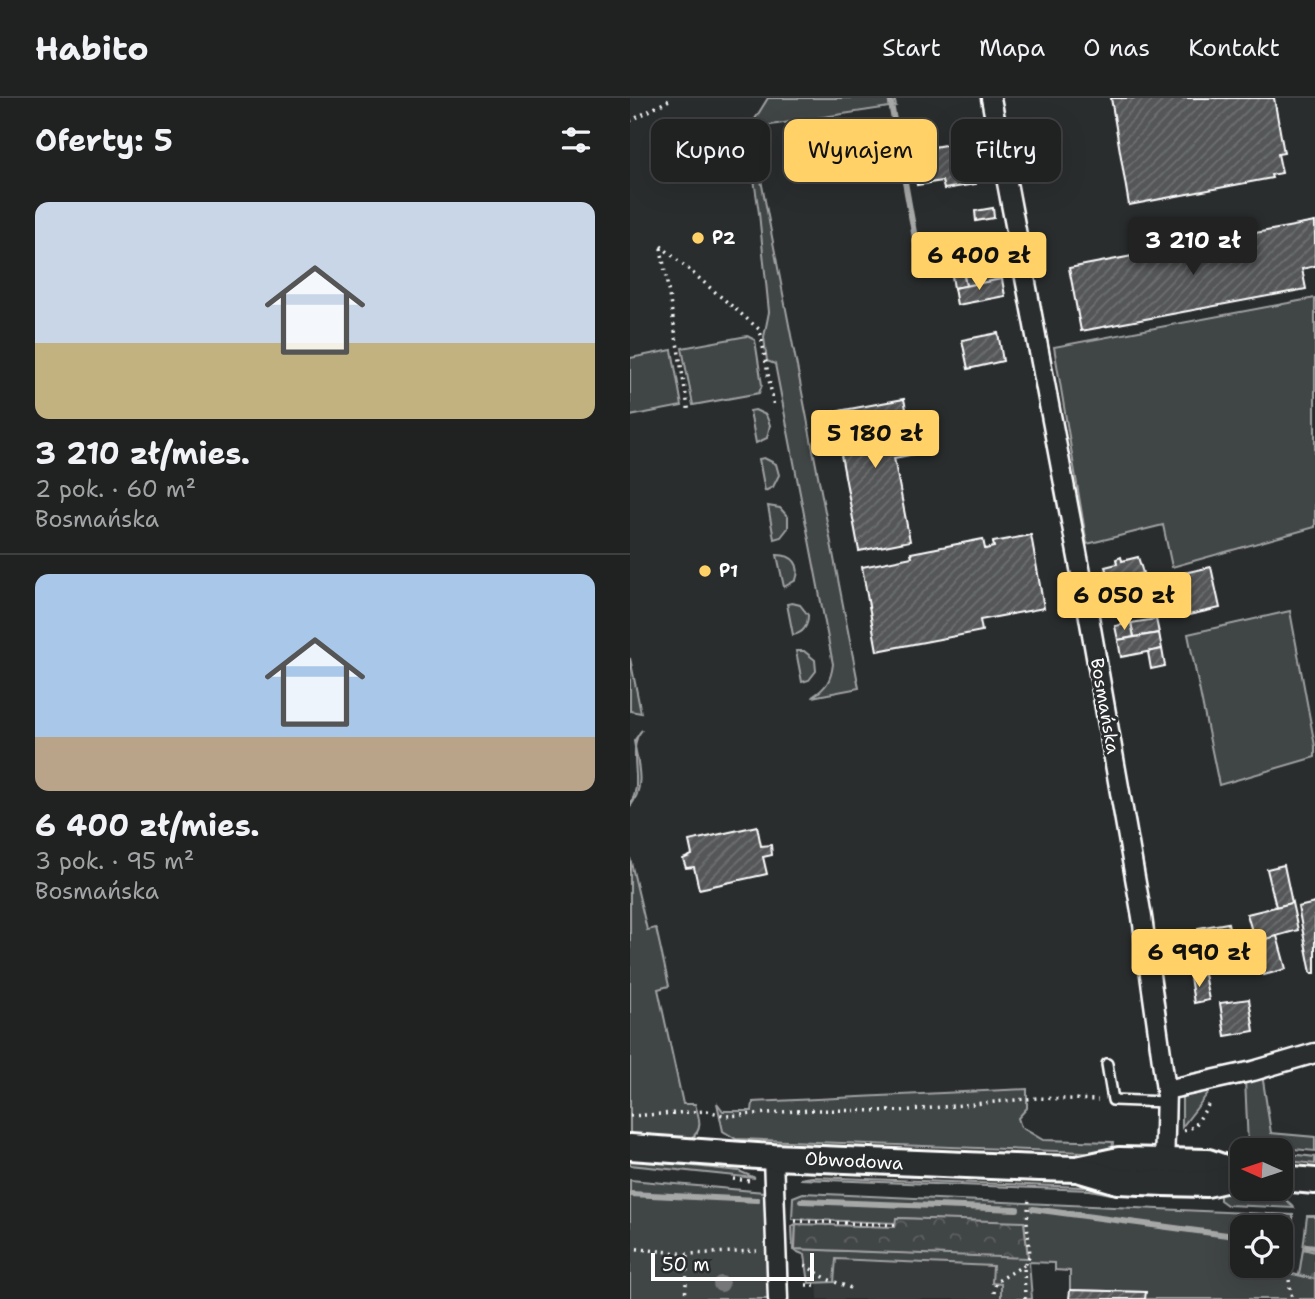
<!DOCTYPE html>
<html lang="pl">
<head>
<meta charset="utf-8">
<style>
  body { margin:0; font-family:"Shantell Sans",sans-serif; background:#2d2f2f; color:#f1f3f6; height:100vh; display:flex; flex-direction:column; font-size:26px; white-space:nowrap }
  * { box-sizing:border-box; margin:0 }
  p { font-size:23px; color:#a2a4a5 }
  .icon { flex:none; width:38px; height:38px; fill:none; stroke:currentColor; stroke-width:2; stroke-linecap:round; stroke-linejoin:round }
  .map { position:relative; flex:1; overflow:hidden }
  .panel { display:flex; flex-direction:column; background:#202222; width:630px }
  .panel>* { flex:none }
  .guide { position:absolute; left:21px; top:21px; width:558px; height:63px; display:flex; gap:14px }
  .needle { width:46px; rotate:273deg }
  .buttons { position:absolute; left:600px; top:1040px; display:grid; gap:14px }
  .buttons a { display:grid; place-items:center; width:63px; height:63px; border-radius:14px; background:#202222; box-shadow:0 7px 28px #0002,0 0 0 2px #3d3f40; font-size:35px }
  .scale { position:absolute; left:21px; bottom:18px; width:163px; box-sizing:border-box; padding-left:7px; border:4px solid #fff; border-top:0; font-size:19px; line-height:24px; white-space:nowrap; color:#fff; -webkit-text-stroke:5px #2a2d2e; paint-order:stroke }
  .price { position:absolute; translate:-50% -60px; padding:0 16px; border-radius:7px; background:#ffd166; color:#111; font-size:23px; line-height:46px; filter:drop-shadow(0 2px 4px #0008) }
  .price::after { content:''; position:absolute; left:50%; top:42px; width:21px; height:16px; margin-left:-10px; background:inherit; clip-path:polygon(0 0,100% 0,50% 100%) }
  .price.selected { background:#222; color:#fff }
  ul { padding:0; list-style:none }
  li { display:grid; align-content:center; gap:14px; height:371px; padding:0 35px }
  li+li { border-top:2px solid #3d3f40 }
  li span { display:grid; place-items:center; height:217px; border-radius:14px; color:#555 }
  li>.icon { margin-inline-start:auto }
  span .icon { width:126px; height:126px; fill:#fffc; stroke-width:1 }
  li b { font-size:30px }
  h2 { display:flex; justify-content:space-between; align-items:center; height:84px; padding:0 35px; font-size:30px }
  .chip { padding:0 24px; border-radius:14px; background:#202222; box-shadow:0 7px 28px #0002,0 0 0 2px #3d3f40; font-size:24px; line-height:63px }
  .chip.selected { background:#ffd166; color:#111 }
  header { display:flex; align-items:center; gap:42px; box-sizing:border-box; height:98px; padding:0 35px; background:#202222; border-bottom:2px solid #3d3f40 }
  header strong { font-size:33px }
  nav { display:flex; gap:38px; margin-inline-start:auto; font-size:24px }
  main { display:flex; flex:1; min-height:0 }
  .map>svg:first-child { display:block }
</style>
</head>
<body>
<header>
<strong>Habito</strong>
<nav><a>Start</a><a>Mapa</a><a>O nas</a><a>Kontakt</a></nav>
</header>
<main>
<section class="panel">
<h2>Oferty: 5<svg class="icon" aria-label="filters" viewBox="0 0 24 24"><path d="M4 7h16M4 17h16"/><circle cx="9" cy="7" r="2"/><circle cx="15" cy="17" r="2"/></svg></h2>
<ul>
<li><span style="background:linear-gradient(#c9d6e8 65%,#c2b280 0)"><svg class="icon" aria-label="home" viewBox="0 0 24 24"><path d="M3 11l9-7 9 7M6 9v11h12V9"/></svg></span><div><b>3 210 zł/mies.</b><p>2 pok. · 60 m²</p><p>Bosmańska</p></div></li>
<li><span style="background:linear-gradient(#a9c7e8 75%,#b9a48a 0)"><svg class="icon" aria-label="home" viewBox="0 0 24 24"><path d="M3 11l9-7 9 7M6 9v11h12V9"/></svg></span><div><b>6 400 zł/mies.</b><p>3 pok. · 95 m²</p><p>Bosmańska</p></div></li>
</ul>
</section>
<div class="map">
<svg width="685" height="1201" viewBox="0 0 685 1201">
  <defs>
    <pattern id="forest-firs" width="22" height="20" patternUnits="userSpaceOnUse" patternTransform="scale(1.75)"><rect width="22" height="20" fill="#414445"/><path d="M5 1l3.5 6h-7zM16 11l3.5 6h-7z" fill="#5e6061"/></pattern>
    <pattern id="park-crowns" width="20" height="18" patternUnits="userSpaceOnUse" patternTransform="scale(1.75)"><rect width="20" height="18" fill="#414445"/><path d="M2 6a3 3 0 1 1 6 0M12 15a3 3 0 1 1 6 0" fill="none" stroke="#5e6061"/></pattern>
    <pattern id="building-hatch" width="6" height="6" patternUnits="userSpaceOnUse" patternTransform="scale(1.75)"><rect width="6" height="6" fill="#555758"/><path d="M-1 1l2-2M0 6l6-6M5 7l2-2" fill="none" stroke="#6e7071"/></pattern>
  </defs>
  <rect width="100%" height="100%" fill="#2a2d2e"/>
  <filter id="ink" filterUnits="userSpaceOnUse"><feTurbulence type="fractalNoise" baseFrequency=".0143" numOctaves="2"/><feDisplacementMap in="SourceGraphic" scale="14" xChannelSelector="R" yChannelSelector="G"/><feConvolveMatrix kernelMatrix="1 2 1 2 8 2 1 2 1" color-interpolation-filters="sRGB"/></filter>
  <g filter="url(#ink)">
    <polygon fill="#373a3b" points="186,1156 398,1164 402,1201 188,1201"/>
    <g fill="#414445" stroke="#a0a2a2" stroke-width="2">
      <path d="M138 0H264L266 8 121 30 229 590 182 599C196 590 201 583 203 566L145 266 137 263 134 239 139 214 129 115 117 34Z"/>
      <polygon points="685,200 685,429 542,469 533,427 457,446 424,249"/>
      <polygon points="117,238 125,242 132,287 129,295 63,307 52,250"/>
      <polygon points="42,252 52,308 0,318 0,260"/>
      <polygon points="125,312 136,317 140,327 137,340 126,345 120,313"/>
      <polygon points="134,360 146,366 149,377 143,389 135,393 129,361"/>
      <polygon points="138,408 150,410 158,419 158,430 151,439 144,441"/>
      <path d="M147 457C164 457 171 467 166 482L154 489Z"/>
      <path d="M162 505 170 507 178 517C178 528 174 535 163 537L157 506Z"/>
      <polygon points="660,513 685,648 685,659 589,687 558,536"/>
      <polygon points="166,553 174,553 185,562 186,573 179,582 172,584"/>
      <polygon points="0,560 11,615 0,613"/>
      <path d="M12 632 4 643C8 667 16 688 0 709 2 701 6 695 6 687 7 669 0 643 12 632Z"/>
      <path d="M0 760 17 832 26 830 39 888 28 891 53 1006H65C69 1019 74 1032 61 1040L0 1037Z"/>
      <polygon points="632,976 641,1035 685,1039 685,1053 618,1047 615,981"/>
      <polygon points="582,990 552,1029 552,997"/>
      <polygon points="397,991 397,1010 388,1020 391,1029 413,1042 483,1044 482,1055 106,1041 93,1033 87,1005 93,1013 122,1013 123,1004"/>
      <polygon points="651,1055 685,1059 685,1066 651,1062"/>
      <polygon points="0,1061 109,1073 125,1080 0,1067"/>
      <polygon points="182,1079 481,1090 481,1096 460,1092 170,1081"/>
      <polygon points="0,1082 134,1094 139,1201 0,1201"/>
      <path d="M590 1093C610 1095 652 1091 664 1110L597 1107 590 1102Z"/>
      <polygon points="173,1095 663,1117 663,1122 647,1120 645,1129 612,1129 612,1167 650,1167 649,1173 685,1181 685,1201 515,1201 515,1194 440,1192 440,1173 425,1172 425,1165 399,1164 402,1201 371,1201 371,1186 362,1185 363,1168 206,1161 204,1184 179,1185 175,1157 163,1152 162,1128 166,1126 165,1151 398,1159 394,1125 266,1120 266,1125 162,1121 163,1099"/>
      <polygon points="677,1118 685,1118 685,1154 673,1151"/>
    </g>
    <polygon fill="url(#forest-firs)" stroke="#a0a2a2" stroke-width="2" points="673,1151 685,1154 685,1181 669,1177"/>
    <polygon fill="url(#park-crowns)" stroke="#a0a2a2" stroke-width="2" points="266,1120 394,1124 398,1160 165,1151 166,1126 265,1129"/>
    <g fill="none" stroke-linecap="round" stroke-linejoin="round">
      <g stroke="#a6a7a7" stroke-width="6">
        <polyline points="260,0 290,168"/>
        <polyline points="0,1096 127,1102"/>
        <polyline points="171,1103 387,1111"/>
        <polyline points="403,1111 612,1139"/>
        <polyline points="677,1148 685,1149"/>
      </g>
    </g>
    <g fill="url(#building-hatch)" stroke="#fff" stroke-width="2">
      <polygon points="481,0 644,0 654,55 648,56 652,75 641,77 642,80 499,107"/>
      <polygon points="302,43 303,49 339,43 346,86 314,91 312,83 287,87 280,47"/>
      <polygon points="363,110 364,120 346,123 345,113"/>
      <polygon points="685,124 685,168 672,171 676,191 451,233 439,170 513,156 514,161 524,159 523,154 583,143 584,148 593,146 592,141"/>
      <polygon points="367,157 372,181 336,188 332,169 335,169 334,164"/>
      <polygon points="332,169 336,188 324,190 321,172"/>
      <polygon points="372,181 375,198 327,207 324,190"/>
      <polygon points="368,235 373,263 338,271 332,242"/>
      <polygon points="274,301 285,356 264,360 280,443 229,453 203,314"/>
      <polygon points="401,437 414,510 350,522 352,533 247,553 232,469 282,459 281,455 353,441 355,451 364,449 363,444"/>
      <polygon points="491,459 492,463 508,459 513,475 480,484 475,469 487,466 486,461"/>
      <polygon points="581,469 590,510 554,518 545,477"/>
      <polygon points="520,479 523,492 504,498 500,485"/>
      <polygon points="500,485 504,498 482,504 478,491"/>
      <polygon points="526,521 529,535 504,539 501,525"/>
      <polygon points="501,525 504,539 488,542 485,528"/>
      <polygon points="529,535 532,551 491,559 488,542"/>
      <polygon points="532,551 535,568 521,571 518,554"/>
      <polygon points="127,728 131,748 141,747 142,757 133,759 137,776 69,791 64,769 56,770 53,761 62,757 59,743"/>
      <polygon points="654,767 662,805 646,809 637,771"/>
      <polygon points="662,805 668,832 625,844 617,816"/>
      <polygon points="685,805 685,875 681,875 668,809"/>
      <polygon points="598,825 602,845 572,851 568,830"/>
      <polygon points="647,838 656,871 634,877 625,844"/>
      <polygon points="574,876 579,902 564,905 560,879"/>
      <polygon points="619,901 624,933 595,938 590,905"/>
      <polygon points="440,1192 516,1194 515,1201 439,1201"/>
    </g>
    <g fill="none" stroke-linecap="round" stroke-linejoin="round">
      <g stroke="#fff" stroke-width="14">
        <polyline id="service" points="477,966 483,1002 536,1004"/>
      </g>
      <g stroke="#fff" stroke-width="23">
        <g id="minor">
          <polyline points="361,0 456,502 512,819 536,992 534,1073"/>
          <polyline points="536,992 623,973 685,955"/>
          <polyline points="143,1059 148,1201"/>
        </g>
      </g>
      <g stroke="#fff" stroke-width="30">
        <g id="secondary">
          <polyline points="0,1049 143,1059 410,1070 447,1071 489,1062 578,1064 612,1076"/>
          <polyline points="451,1072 488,1083 534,1085 577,1086 612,1078"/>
          <polyline points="651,1080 685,1083"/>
        </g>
      </g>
      <g stroke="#fff" stroke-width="3.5" stroke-dasharray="2 5" stroke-linecap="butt">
        <polyline points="0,23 43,0"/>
        <polyline points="31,148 130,232 144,309"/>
        <polyline points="31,150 59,315"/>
        <polyline points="0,1018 77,1013 97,1018 181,1012 270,1013 407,1000 468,1002"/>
        <polyline points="554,1033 565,1028 580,1004"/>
        <polyline points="103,1081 120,1083"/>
        <polyline points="165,1123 268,1127 268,1129"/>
        <polyline points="0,1150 58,1156 127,1153"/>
        <polyline points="175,1167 197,1181 221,1190"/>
        <polyline points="658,1175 662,1201"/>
        <polyline points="176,1187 188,1187"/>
        <polyline points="364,1195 366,1184 394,1167"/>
        <polyline points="55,1201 58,1156"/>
        <polyline points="395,1201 394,1167 400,1157 397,1124 399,1100"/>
      </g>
      <use href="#service" stroke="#2a2d2e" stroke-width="9"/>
      <use href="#minor" stroke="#2a2d2e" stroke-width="18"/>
      <use href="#secondary" stroke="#2a2d2e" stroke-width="24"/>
    </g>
    <circle fill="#757778" cx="91" cy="1186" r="8"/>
  </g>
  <g fill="#ffd166" stroke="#2a2d2e" stroke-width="2.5">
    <circle cx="68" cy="140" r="7"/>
    <circle cx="75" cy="473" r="7"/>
  </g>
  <g text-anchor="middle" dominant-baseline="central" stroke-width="6" stroke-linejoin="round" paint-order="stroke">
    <g font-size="18" font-weight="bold" fill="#fff" stroke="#2a2d2e" text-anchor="start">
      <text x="82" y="140">P2</text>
      <text x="89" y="473">P1</text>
    </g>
    <g font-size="18" fill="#fff" stroke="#2a2d2e">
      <text transform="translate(475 608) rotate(80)">Bosmańska</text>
      <text transform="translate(224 1063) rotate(3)">Obwodowa</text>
    </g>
  </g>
</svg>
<div class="buttons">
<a><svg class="needle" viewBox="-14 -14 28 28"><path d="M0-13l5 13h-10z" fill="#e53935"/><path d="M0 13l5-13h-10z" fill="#a2a4a5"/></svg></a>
<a><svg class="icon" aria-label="locate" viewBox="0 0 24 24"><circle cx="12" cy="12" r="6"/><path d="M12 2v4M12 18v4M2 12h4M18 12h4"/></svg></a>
</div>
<div class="scale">50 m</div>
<b class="price selected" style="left:563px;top:179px">3 210 zł</b>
<b class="price" style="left:349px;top:194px">6 400 zł</b>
<b class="price" style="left:245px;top:372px">5 180 zł</b>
<b class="price" style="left:494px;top:534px">6 050 zł</b>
<b class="price" style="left:569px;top:891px">6 990 zł</b>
<div class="guide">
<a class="chip">Kupno</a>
<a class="chip selected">Wynajem</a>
<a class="chip">Filtry</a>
</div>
</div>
</main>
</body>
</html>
